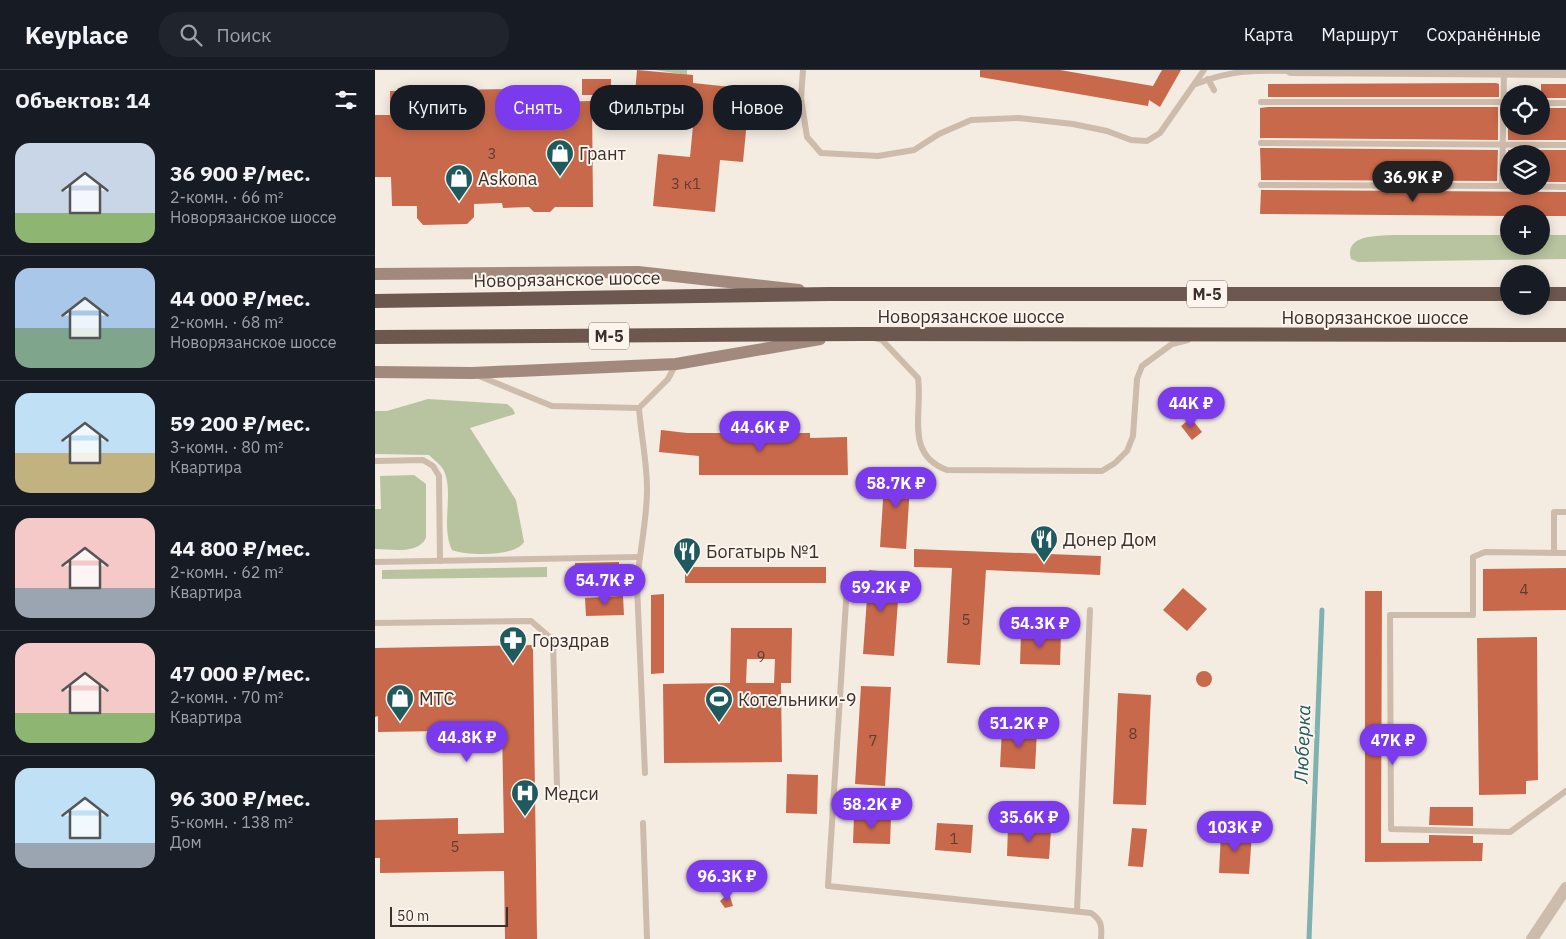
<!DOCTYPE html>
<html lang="ru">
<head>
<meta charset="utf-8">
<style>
  body { margin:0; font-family:"IBM Plex Sans",sans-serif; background:#20242c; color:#f1f3f6; height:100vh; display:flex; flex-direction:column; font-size:19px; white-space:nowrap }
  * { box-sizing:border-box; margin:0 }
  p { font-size:16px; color:#9ea1a6 }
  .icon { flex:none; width:28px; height:28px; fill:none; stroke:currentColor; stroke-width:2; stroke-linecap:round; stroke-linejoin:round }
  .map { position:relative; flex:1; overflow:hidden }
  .drawer { display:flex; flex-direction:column; background:#171b24; width:375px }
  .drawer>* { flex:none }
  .guide { position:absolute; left:15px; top:15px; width:475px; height:45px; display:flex; gap:10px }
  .tools { position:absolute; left:1125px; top:15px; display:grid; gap:10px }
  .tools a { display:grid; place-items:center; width:50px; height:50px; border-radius:50%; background:#171b24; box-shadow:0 2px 12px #0003; font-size:25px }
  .scale { position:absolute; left:15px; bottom:12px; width:118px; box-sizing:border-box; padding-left:5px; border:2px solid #3b302b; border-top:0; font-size:14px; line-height:18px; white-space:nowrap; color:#3b302b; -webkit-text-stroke:4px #fbf5ee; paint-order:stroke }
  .price { position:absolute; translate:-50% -42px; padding:0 11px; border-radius:18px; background:#7c3aed; color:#fff; font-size:16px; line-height:32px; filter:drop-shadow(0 1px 2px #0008) }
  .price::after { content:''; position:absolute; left:50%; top:30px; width:15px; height:11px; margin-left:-8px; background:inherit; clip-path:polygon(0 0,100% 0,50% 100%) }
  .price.on { background:#222; color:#fff }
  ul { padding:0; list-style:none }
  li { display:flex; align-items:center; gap:15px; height:125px; padding:0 15px }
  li+li { border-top:1px solid #363941 }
  li span { display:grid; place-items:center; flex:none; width:140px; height:100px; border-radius:15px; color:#555 }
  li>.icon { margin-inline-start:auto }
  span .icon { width:60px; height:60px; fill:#fffc; stroke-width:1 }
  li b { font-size:21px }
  h2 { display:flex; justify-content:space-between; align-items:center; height:60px; padding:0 15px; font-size:21px }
  .pill { padding:0 18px; border-radius:20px; background:#171b24; box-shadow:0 2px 12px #0003; font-size:18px; line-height:45px }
  .pill.on { background:#7c3aed; color:#fff }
  header { display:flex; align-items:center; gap:30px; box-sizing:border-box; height:70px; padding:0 25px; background:#171b24; border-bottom:1px solid #363941 }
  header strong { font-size:24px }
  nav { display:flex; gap:28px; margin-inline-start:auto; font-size:18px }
  .search { width:350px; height:45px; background:#20242c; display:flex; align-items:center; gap:12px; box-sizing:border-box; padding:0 18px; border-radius:20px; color:#9ea1a6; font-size:19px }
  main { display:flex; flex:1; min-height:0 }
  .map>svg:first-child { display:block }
</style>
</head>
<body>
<header>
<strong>Keyplace</strong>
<div class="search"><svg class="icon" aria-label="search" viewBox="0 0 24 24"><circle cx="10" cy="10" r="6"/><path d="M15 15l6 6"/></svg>Поиск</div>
<nav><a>Карта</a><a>Маршрут</a><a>Сохранённые</a></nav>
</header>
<main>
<section class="drawer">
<h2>Объектов: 14<svg class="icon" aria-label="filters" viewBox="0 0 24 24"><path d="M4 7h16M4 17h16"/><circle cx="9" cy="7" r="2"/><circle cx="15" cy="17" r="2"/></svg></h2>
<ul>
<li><span style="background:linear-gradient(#c9d6e8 70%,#8fb573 0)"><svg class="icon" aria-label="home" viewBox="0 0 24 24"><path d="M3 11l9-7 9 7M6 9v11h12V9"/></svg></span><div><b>36 900 ₽/мес.</b><p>2-комн. · 66 m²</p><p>Новорязанское шоссе</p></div></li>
<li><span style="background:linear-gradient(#a9c7e8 60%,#7fa58c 0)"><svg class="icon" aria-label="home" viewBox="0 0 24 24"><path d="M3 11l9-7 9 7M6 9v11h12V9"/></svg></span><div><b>44 000 ₽/мес.</b><p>2-комн. · 68 m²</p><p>Новорязанское шоссе</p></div></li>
<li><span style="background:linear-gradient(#bfe0f5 60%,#c2b280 0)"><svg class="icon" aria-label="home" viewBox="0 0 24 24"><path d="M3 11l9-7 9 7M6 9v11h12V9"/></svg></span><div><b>59 200 ₽/мес.</b><p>3-комн. · 80 m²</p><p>Квартира</p></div></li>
<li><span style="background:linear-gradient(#f6c9c9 70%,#9aa5b1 0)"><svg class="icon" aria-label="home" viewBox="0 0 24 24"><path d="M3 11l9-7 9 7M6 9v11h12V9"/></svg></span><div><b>44 800 ₽/мес.</b><p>2-комн. · 62 m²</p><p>Квартира</p></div></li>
<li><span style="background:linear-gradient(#f6c9c9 70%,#8fb573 0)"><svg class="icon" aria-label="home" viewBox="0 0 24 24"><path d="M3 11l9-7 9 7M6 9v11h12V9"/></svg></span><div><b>47 000 ₽/мес.</b><p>2-комн. · 70 m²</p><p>Квартира</p></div></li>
<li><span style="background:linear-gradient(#bfe0f5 75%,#9aa5b1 0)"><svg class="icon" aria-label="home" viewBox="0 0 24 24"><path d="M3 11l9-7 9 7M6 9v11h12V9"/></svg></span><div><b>96 300 ₽/мес.</b><p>5-комн. · 138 m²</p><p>Дом</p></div></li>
</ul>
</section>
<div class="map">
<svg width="1191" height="869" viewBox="0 0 1191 869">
  <rect width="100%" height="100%" fill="#f4ebe1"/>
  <g fill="#b8c4a0">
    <polygon points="280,0 312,0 312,5"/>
    <path d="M1017 165H1134V176H1166V165H1191V189L983 192 976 189C969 165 1001 166 1017 165Z"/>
    <path d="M53 329 132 334 138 339 140 344 95 358 141 430 149 472C140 487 93 486 77 480 65 455 80 421 68 399 65 394 58 389 54 385L0 384V341H12Z"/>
    <path d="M39 405 51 414V468C42 485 17 479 0 479V439H6L5 406Z"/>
    <polygon points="172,497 172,507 7,509 7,500"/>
  </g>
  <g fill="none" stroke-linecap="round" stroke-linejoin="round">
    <polyline stroke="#7fb0b2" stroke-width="5" points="934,869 947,540"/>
  </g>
  <g fill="#c8694b" fill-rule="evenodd">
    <polygon points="262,0 318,5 318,13 375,19 368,92 345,90 340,142 278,136 283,84 315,87 318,56 279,52 281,36 259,34"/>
    <polygon points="605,0 685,0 778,16 787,0 806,0 785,37 774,30 773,36 605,7"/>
    <rect x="207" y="9" width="29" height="16"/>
    <polygon points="893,14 1121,13 1124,14 1124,27 893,27"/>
    <rect x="1166" y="14" width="25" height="14"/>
    <polygon points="136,19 136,33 217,31 218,137 180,137 175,142 159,142 154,137 128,138 127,133 99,134 99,147 92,154 48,155 42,148 42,136 17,136 16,107 0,107 0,45 15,45 15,21"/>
    <polygon points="893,37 1123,37 1123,70 885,68 885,38"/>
    <polygon points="1133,37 1134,56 1166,56 1166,38 1191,38 1191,70 1133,70"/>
    <polygon points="885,78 1123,80 1122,111 886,110"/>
    <polygon points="1133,80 1191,80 1191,112 1166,112 1166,84 1134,84 1132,111"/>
    <polygon points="886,120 1191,122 1191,146 1166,146 1166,144 1134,144 1134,146 885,144"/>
    <polygon points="816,348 827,362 817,370 806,356"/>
    <polygon points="286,360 312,363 435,363 435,368 472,367 473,405 324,405 324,386 284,382"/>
    <polygon points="510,399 536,400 531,479 505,477"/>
    <polygon points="539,479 726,486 725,505 611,500 605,595 572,593 577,498 539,497"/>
    <polygon points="244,492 244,503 200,503 200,493"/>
    <rect x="310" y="497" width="141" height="16"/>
    <polygon points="1191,498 1191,540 1108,541 1108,499"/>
    <polygon points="494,500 525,503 519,586 488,584"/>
    <polygon points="808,518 832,539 812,561 788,540"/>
    <polygon points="990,521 1007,521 1006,773 1054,773 1054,765 1098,766 1098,773 1108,773 1107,791 990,792"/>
    <polygon points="289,524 289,603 276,604 276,525"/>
    <polygon points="248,526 249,545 211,546 210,528"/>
    <path d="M356 558H417L416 613H406L407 692 289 693 288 614 355 613ZM372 589H400L399 613H403H371Z"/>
    <polygon points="646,562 686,564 685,595 645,594"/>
    <polygon points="1162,567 1163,710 1151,711 1151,724 1104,725 1102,568"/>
    <polygon points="158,575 162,869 130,869 129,801 5,803 5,788 0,788 0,750 83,748 83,764 129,763 127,660 3,662 3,646 0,647 0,578"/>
    <circle cx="829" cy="609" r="8"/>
    <polygon points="486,616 516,617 510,716 480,714"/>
    <polygon points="743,623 776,625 771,735 738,734"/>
    <polygon points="627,659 662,660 660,699 625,697"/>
    <polygon points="412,704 443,705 442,744 411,743"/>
    <polygon points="1055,737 1098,737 1098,756 1054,755"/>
    <polygon points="479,746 516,747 515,774 478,773"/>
    <polygon points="562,753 598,755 596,783 560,780"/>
    <polygon points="633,757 676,760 674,789 632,786"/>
    <polygon points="757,758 772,759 768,797 753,796"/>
    <polygon points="846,763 877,764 874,804 844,803"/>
    <polygon points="354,823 358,836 350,838 345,831"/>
  </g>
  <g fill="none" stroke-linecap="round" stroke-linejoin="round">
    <g stroke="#cdbbac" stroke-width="6">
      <polyline points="428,0 426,28 432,67 446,83 503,86 539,80 564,64 596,50 644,48 698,54 732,61 756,70 772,71 785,63 829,0"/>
      <polyline points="833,9 839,20"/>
      <path d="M821 14C856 0 879 0 916 1"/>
      <polyline points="886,32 1134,32"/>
      <polyline points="1166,33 1191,33"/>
      <polyline points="886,73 1191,75"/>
      <polyline points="886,115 1134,116"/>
      <polyline points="1127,116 1129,1"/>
      <polyline points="1140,116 1191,117"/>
      <path d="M499 268 507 270 543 308C548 343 529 384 572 400L727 401 740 393 752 381 758 366 762 309 767 296 797 274 813 270"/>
      <polyline points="104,306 177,336 264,338"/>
      <polyline points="0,391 48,390 58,396 64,406 65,491"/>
      <polyline points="1179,483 1179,442 1191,442"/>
      <polyline points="1191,483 1110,482 1098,487 1098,545 1015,545 1016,759 1135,762 1191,721"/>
      <polyline points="0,492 264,487"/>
      <path d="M472 516 453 816 716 843C727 850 727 857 726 869"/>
      <polyline points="0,553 156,551 178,570 182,717"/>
      <path d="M270 703 262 515C264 483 272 452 272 419 272 392 266 365 264 338L293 309 301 294"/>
      <polyline points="268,753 272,869"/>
      <polyline points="702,841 715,540"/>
    </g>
    <polyline stroke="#cdbbac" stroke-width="12" points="1157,869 1191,818"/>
    <polyline stroke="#cdbbac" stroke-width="12" points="916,0 1191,2"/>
    <g stroke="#a18a7d" stroke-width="12">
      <polyline points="0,204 263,202 424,220"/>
      <polyline points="0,302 97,303 301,294 445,269"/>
    </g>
    <g stroke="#6c584f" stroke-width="14">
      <polyline points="1166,224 1191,224"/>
      <polyline points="0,231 454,224 1134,224"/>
      <polyline points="0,267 488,264 1191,265"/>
    </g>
  </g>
  <defs>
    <g id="shop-pin" transform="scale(1.4375)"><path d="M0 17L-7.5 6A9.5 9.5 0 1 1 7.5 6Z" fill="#1f5a5e" stroke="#fbf5ee"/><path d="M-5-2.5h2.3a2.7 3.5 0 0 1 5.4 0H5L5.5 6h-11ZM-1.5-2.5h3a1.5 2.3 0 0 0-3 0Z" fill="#fff"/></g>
    <g id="restaurant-pin" transform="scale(1.4375)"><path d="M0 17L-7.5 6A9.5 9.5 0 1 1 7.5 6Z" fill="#1f5a5e" stroke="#fbf5ee"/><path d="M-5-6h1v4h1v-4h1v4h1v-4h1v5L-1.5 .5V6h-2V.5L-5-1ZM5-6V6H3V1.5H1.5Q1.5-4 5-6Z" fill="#fff"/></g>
    <g id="pharmacy-pin" transform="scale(1.4375)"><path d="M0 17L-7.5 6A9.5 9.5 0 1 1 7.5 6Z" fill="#1f5a5e" stroke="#fbf5ee"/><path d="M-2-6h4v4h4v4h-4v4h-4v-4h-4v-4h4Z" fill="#fff"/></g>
    <g id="stadium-pin" transform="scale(1.4375)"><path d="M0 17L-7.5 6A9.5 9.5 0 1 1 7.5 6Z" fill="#1f5a5e" stroke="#fbf5ee"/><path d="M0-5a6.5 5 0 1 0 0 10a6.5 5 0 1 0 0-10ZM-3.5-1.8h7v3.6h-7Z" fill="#fff"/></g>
    <g id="hospital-pin" transform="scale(1.4375)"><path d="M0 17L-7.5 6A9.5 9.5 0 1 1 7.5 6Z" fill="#1f5a5e" stroke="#fbf5ee"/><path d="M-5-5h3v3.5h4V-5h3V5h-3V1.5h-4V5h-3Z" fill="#fff"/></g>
  </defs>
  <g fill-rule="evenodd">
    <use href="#shop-pin" x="185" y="83"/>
    <use href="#shop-pin" x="84" y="108"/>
    <use href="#restaurant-pin" x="669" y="469"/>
    <use href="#restaurant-pin" x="312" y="481"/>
    <use href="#pharmacy-pin" x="138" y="570"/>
    <use href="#shop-pin" x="25" y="628"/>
    <use href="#stadium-pin" x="344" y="629"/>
    <use href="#hospital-pin" x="150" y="723"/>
  </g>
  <g text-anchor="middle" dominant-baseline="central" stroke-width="4" stroke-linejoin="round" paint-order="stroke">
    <g font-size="15" fill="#5e3e33">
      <text x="117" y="83">3</text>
      <text x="311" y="113">3 к1</text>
      <text x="1149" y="519">4</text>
      <text x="591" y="549">5</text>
      <text x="386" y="586">9</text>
      <text x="758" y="663">8</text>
      <text x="498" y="670">7</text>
      <text x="579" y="768">1</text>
      <text x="80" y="776">5</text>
    </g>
    <g fill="#fbf5ee" stroke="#756b66" stroke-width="1">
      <rect x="812" y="210.5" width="40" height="27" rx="4"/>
      <rect x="214" y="252.5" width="40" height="27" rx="4"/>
    </g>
    <g font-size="16" font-weight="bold" fill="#3b302b">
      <text x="832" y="224">М-5</text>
      <text x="234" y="266">М-5</text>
    </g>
    <g font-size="18" fill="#3b302b" stroke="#fbf5ee" text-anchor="start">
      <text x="204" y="83">Грант</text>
      <text x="103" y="108">Askona</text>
      <text x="688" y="469">Донер Дом</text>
      <text x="331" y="481">Богатырь №1</text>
      <text x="157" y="570">Горздрав</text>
      <text x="44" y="628">МТС</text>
      <text x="363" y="629">Котельники-9</text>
      <text x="169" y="723">Медси</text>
    </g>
    <g font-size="18" fill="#3b302b" stroke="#fbf5ee">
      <text transform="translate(192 209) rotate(-1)">Новорязанское шоссе</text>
      <text x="596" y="246">Новорязанское шоссе</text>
      <text x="1000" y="247">Новорязанское шоссе</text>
    </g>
    <g font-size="19" font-style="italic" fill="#1f5a5e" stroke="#fbf5ee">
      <text transform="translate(927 674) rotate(-88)">Люберка</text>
    </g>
  </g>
</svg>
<div class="tools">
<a><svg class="icon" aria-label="locate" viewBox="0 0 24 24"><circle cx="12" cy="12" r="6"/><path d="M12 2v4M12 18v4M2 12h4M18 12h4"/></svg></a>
<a><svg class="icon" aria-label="layers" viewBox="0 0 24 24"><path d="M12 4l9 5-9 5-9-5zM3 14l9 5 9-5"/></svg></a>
<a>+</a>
<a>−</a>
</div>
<div class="scale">50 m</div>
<b class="price on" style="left:1038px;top:133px">36.9K ₽</b>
<b class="price" style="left:816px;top:359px">44K ₽</b>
<b class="price" style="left:385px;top:383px">44.6K ₽</b>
<b class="price" style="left:521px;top:439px">58.7K ₽</b>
<b class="price" style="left:230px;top:536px">54.7K ₽</b>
<b class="price" style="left:506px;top:543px">59.2K ₽</b>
<b class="price" style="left:665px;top:579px">54.3K ₽</b>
<b class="price" style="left:644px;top:679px">51.2K ₽</b>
<b class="price" style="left:92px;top:693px">44.8K ₽</b>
<b class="price" style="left:1018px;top:696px">47K ₽</b>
<b class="price" style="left:497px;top:760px">58.2K ₽</b>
<b class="price" style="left:654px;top:773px">35.6K ₽</b>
<b class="price" style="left:860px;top:783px">103K ₽</b>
<b class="price" style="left:352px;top:832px">96.3K ₽</b>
<div class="guide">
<a class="pill">Купить</a>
<a class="pill on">Снять</a>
<a class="pill">Фильтры</a>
<a class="pill">Новое</a>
</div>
</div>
</main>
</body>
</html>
